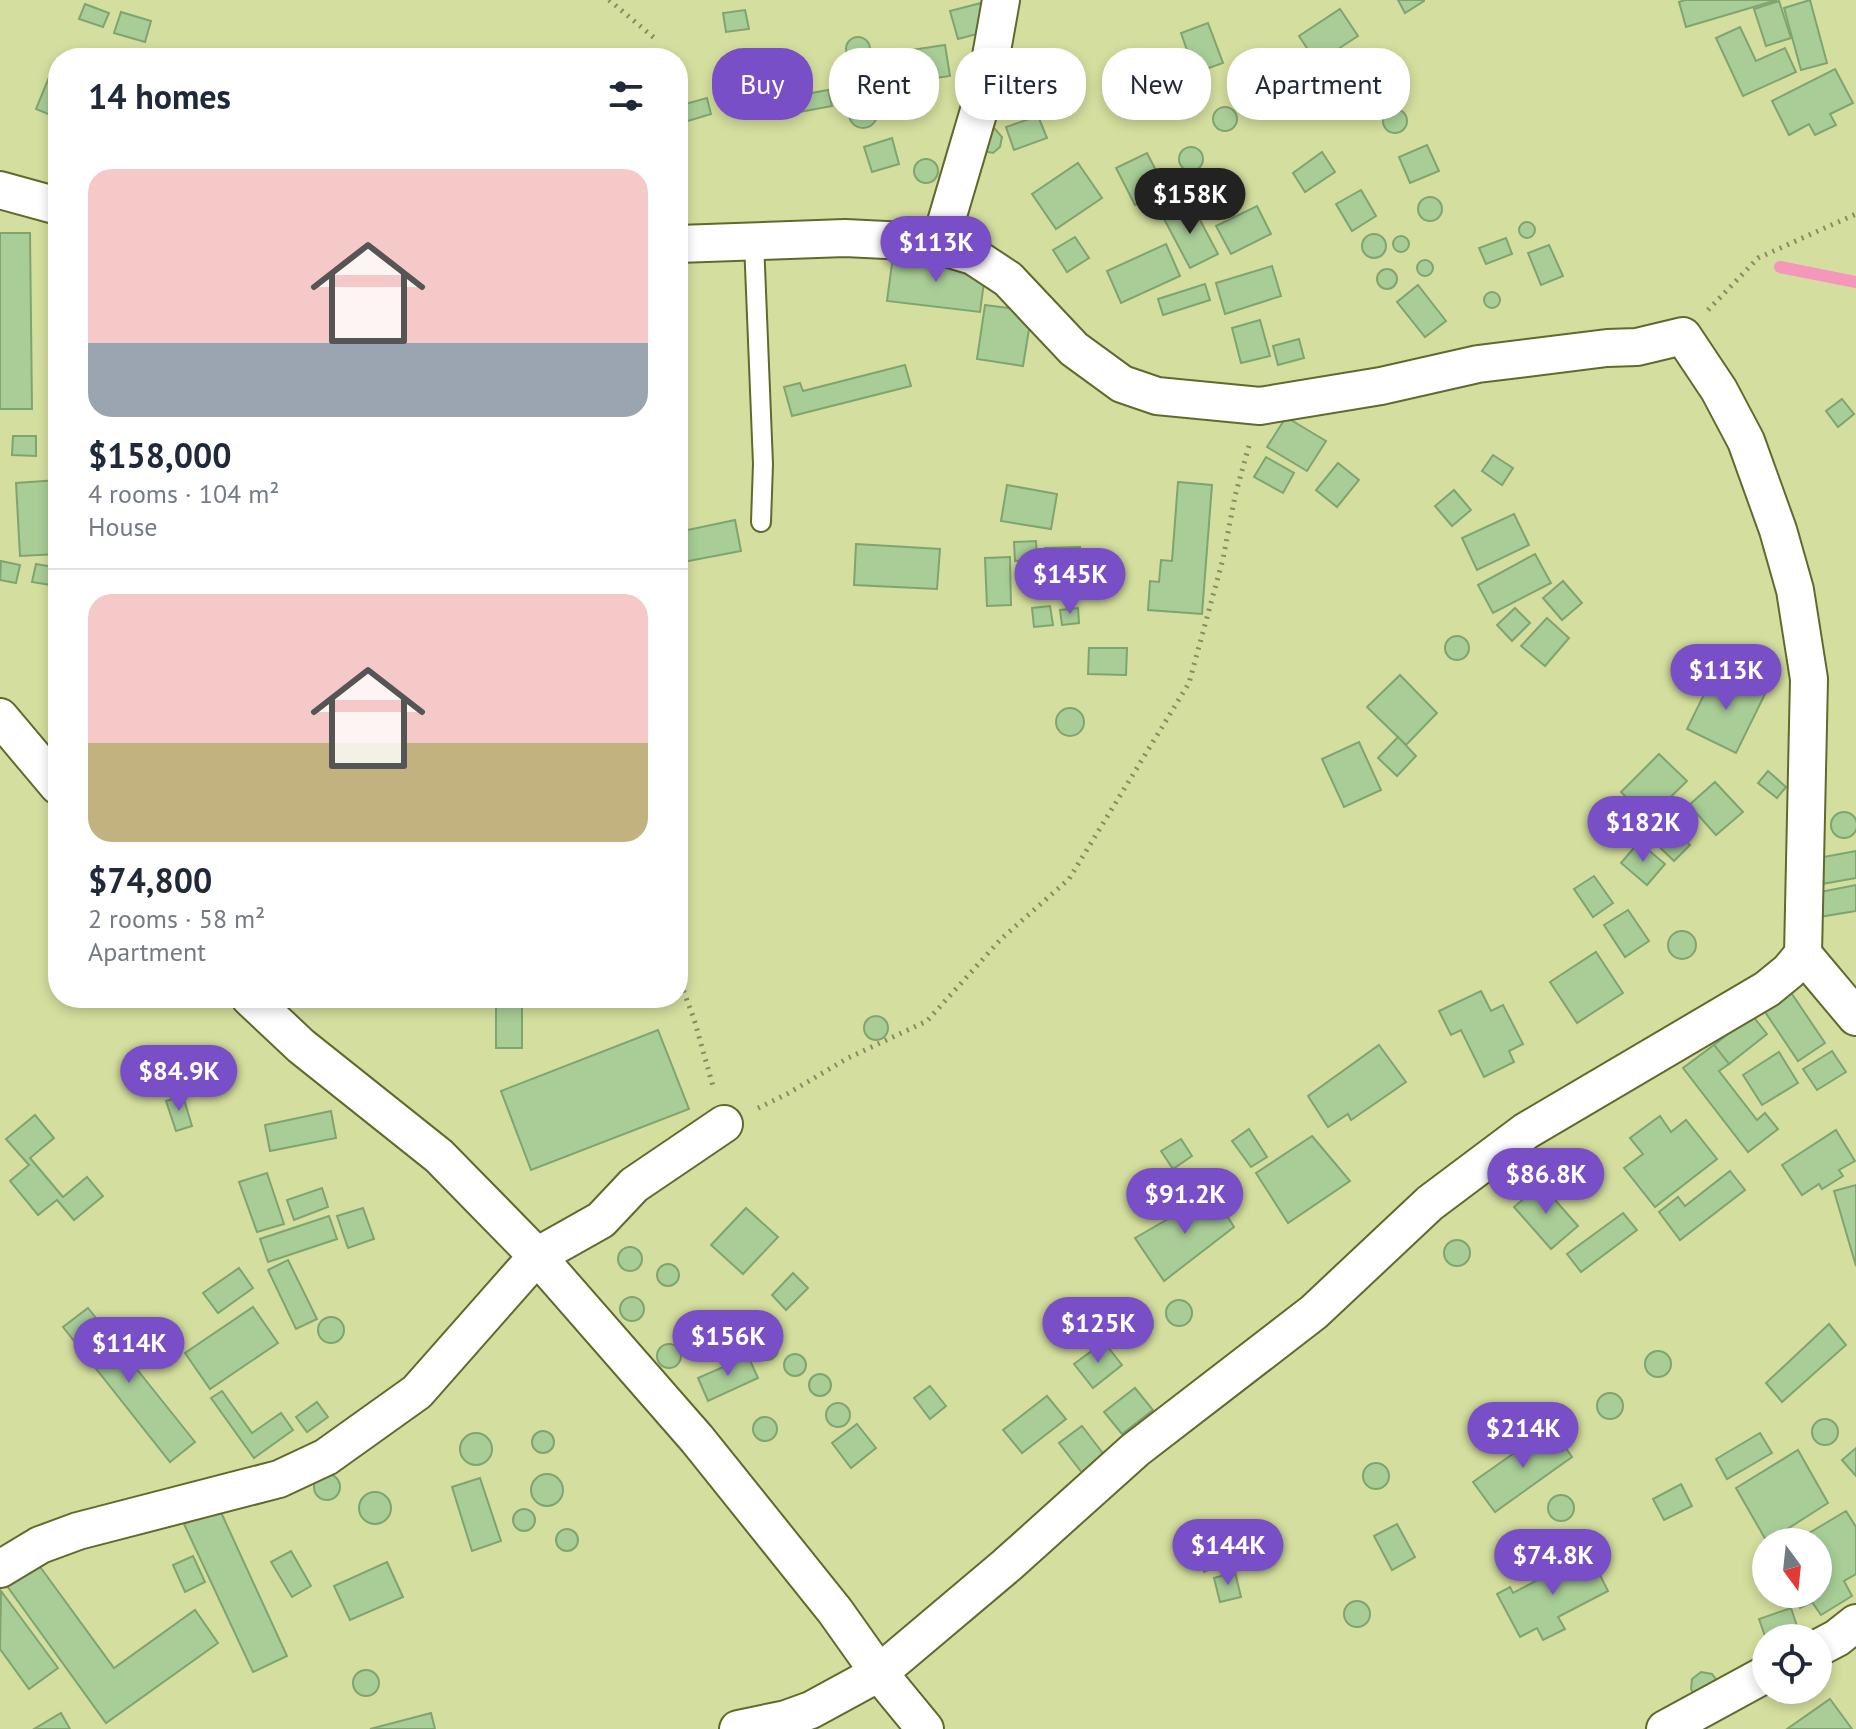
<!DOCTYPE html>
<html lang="en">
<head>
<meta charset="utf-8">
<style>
  body { margin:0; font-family:"PT Sans",sans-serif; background:#f2f2f3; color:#1f2937; height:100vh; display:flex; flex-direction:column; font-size:30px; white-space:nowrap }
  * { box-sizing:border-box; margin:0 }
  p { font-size:26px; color:#747a83 }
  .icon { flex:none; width:44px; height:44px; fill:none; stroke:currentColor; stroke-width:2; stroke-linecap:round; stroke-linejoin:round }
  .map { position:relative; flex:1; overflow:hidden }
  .panel { position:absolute; left:48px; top:48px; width:640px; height:960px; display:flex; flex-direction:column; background:#fff; border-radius:32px; box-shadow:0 4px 12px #0003 }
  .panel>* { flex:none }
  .hud { position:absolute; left:712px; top:48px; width:760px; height:72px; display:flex; gap:16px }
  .needle { width:52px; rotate:165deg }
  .controls { position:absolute; left:1752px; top:1528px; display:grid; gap:16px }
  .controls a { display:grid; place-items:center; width:80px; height:80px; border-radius:50%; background:#fff; box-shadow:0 4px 12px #0003; font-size:40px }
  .price { position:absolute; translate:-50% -68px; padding:0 18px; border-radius:28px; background:#794fc8; color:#fff; font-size:26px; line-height:52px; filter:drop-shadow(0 2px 4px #0008) }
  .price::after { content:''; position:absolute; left:50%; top:48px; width:24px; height:18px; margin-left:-12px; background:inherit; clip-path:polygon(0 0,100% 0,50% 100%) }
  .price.current { background:#222; color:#fff }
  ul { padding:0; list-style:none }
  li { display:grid; align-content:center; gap:16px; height:424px; padding:0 40px }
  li+li { border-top:2px solid #e0e1e3 }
  li span { display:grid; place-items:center; height:248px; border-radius:24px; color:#555 }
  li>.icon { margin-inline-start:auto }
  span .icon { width:144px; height:144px; fill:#fffc; stroke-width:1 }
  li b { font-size:34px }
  h2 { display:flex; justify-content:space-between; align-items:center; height:96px; padding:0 40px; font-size:34px }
  .chip { padding:0 28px; border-radius:32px; background:#fff; box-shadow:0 4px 12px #0003; font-size:28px; line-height:72px }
  .chip.current { background:#794fc8; color:#fff }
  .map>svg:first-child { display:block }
</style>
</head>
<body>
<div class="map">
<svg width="1856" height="1729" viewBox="0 0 1856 1729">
  <rect width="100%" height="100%" fill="#d4de9e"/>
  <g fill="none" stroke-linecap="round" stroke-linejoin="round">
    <polyline stroke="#f597bb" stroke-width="12" points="1780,267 1856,282"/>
  </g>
  <g fill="#a8cd96" stroke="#80a46f" stroke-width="2">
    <polygon points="1398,0 1424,0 1424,1 1405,13"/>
    <polygon points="1685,0 1777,0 1686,27 1679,2"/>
    <polygon points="1810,0 1827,63 1801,70 1784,8"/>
    <polygon points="1779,1 1791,38 1766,46 1754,9"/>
    <polygon points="981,3 988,31 958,39 950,11"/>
    <polygon points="85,4 109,13 103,27 79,19"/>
    <polygon points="1340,9 1358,36 1335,51 1340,60 1322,71 1299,36"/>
    <polygon points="745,10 749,29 726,32 723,13"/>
    <polygon points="121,12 151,21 145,42 114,33"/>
    <polygon points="1208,23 1223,63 1195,73 1181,33"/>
    <polygon points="1740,27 1756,61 1785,48 1796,72 1743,96 1716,38"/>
    <circle cx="858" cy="49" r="12"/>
    <polygon points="945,45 950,76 915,81 911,50"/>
    <circle cx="757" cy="72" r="12"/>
    <polygon points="1835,69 1853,103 1830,114 1836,125 1815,135 1809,124 1789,135 1772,101"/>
    <polygon points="52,70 58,72 58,118 36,109"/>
    <polygon points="828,90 832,106 794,113 790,97"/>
    <polygon points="707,98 711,114 678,124 678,106"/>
    <circle cx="863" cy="114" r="14"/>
    <circle cx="1225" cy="119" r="12"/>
    <circle cx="1395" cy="121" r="12"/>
    <polygon points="1038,116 1047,138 1014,150 1006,127"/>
    <polygon points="986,128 995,129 1002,137 1000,147 993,153 983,151"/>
    <polygon points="892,138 899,164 872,172 864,147"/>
    <polygon points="1427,145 1439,171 1410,183 1399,157"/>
    <circle cx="1191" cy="159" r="12"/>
    <polygon points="1322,152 1335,172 1305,192 1293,173"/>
    <polygon points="1147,153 1166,190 1135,205 1116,168"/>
    <circle cx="926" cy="171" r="12"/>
    <polygon points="1078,163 1102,198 1056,229 1032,194"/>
    <polygon points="1361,190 1376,216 1352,231 1336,204"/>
    <circle cx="1430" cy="209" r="12"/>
    <polygon points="1191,203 1218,254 1190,268 1163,217"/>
    <polygon points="1257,206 1271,234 1231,254 1216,226"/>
    <circle cx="1527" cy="230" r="8"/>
    <polygon points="0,233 30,233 32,409 0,409"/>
    <circle cx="1374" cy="246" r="12"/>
    <circle cx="1401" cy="244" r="8"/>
    <polygon points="1075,237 1089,258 1067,272 1053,250"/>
    <polygon points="1506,238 1512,254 1486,264 1479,248"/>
    <polygon points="1166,244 1180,276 1121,303 1107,271"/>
    <polygon points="1549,245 1563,276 1541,285 1528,253"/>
    <polygon points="893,256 986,267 980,312 887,301"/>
    <circle cx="1425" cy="268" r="8"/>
    <polygon points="1272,266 1281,296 1225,314 1216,283"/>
    <circle cx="1387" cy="279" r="10"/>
    <polygon points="1205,284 1210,300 1163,315 1158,299"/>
    <polygon points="1418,285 1446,321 1425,337 1397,302"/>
    <circle cx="1492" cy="300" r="8"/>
    <polygon points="985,305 1032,311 1023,366 977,359"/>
    <polygon points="1260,320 1270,356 1241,363 1232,328"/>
    <polygon points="1299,339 1304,358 1278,365 1273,346"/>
    <polygon points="905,365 911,386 792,416 784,387 800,383 803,391"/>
    <polygon points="1842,399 1854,414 1838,427 1826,411"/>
    <polygon points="1286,417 1326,441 1307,471 1267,447"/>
    <polygon points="13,436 36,436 36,456 12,455"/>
    <polygon points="1493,455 1513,468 1502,485 1482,471"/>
    <polygon points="1266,457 1294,473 1283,493 1254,477"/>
    <polygon points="1338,463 1359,480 1337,507 1316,490"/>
    <polygon points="58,480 58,554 20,556 16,483"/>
    <polygon points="1178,482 1212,485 1202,614 1148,610 1150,581 1159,582 1161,560 1172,561"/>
    <polygon points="1007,485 1057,494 1051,529 1001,521"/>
    <polygon points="1454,490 1471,510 1452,526 1435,506"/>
    <polygon points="1514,514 1529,545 1477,570 1462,538"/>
    <polygon points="735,520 741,551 678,563 678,532"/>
    <polygon points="1036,541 1037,559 1015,561 1014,542"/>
    <polygon points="856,544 940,549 937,589 854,585"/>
    <polygon points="1080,547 1080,567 1046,568 1045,548"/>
    <polygon points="1535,554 1551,583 1493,613 1478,585"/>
    <polygon points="1010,557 1011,605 987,606 985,558"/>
    <polygon points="1,561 20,565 16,583 0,580"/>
    <polygon points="36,564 54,567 51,585 32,582"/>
    <polygon points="1563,581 1582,603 1562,620 1543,598"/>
    <polygon points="1050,606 1053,625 1034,627 1032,608"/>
    <polygon points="1078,608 1079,623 1062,625 1060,610"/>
    <polygon points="1515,608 1530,623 1512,641 1497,625"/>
    <polygon points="1547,618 1569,638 1545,666 1521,646"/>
    <circle cx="1457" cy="648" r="12"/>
    <polygon points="1089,648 1127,648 1126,675 1088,674"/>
    <polygon points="1716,670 1765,694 1736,753 1687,729"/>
    <polygon points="1400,675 1437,713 1406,745 1367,707"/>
    <circle cx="1070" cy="722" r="14"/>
    <polygon points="1398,737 1416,756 1397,776 1378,758"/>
    <polygon points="1359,742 1381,790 1344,807 1322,759"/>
    <polygon points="1659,754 1687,781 1648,819 1621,792"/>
    <polygon points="1768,771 1786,787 1777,798 1758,783"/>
    <polygon points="1715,782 1743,812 1716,835 1689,805"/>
    <circle cx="1844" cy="825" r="13"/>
    <polygon points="1665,818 1690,845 1674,861 1647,835"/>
    <polygon points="1639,842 1665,864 1647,885 1621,863"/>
    <polygon points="1856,851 1856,878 1822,884 1818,858"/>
    <polygon points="1594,876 1613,903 1593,917 1574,889"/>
    <polygon points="1856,885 1856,911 1819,917 1815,893"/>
    <polygon points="1628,910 1649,941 1625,957 1604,925"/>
    <circle cx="1682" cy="945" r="14"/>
    <polygon points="1596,952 1623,993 1577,1023 1550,982"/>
    <polygon points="1481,991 1491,1011 1503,1005 1523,1044 1509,1051 1514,1062 1484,1077 1461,1030 1451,1035 1439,1011"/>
    <polygon points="1790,991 1825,1043 1798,1061 1763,1009"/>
    <rect x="496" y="998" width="26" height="50"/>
    <polygon points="1752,1015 1767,1034 1729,1064 1714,1045"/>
    <circle cx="876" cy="1028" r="12"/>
    <polygon points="658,1030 689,1109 531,1170 501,1091"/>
    <polygon points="1379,1045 1406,1082 1351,1120 1348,1114 1328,1127 1308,1096"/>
    <polygon points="1714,1045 1729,1064 1719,1071 1757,1120 1765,1113 1778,1129 1748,1152 1683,1068"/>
    <polygon points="1832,1051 1846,1072 1817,1090 1803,1069"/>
    <polygon points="1779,1052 1798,1083 1762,1105 1743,1075"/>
    <polygon points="183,1096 192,1126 176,1131 166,1101"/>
    <polygon points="331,1111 336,1138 270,1151 265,1125"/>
    <polygon points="35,1115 54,1138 30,1158 63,1197 87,1177 103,1196 74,1220 57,1200 38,1215 10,1181 29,1165 6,1139"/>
    <polygon points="1660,1116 1671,1132 1686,1120 1717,1159 1655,1207 1624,1168 1643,1154 1630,1138"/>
    <polygon points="1249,1129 1267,1157 1251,1167 1232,1141"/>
    <polygon points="1836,1130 1855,1161 1839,1170 1843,1176 1822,1189 1819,1184 1802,1195 1782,1165"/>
    <polygon points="1312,1136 1350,1181 1288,1223 1256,1173"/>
    <polygon points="1181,1139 1192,1156 1173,1169 1161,1151"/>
    <polygon points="1730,1171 1745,1190 1680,1240 1659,1212 1678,1197 1685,1206"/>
    <polygon points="267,1173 284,1224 257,1232 239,1182"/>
    <polygon points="1541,1184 1578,1226 1551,1249 1514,1207"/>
    <polygon points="1856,1185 1856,1266 1834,1191"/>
    <polygon points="322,1188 328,1207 294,1220 287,1200"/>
    <polygon points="1213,1193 1234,1227 1164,1281 1135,1238"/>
    <polygon points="363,1208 374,1239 348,1248 337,1216"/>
    <polygon points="746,1208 778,1237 743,1274 711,1245"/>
    <polygon points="1623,1213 1637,1230 1581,1272 1567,1254"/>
    <polygon points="329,1216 337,1239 268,1262 260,1239"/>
    <circle cx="1457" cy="1253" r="13"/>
    <circle cx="630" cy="1259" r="12"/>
    <polygon points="288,1260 317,1319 296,1329 268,1270"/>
    <circle cx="668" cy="1275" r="11"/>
    <polygon points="239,1268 253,1288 218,1313 203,1293"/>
    <polygon points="793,1273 808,1288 786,1310 772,1295"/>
    <circle cx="632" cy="1309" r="12"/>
    <circle cx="1179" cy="1313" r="13"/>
    <polygon points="253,1307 278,1343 210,1389 185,1353"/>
    <polygon points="88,1308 195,1442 170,1462 63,1327"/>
    <circle cx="1140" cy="1324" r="13"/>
    <polygon points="725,1316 738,1346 718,1355 706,1327"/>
    <circle cx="331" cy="1330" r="13"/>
    <polygon points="1829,1324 1846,1345 1782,1402 1766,1383"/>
    <circle cx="767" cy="1349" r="11"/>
    <polygon points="1104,1342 1122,1365 1093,1388 1074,1364"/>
    <circle cx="669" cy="1356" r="12"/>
    <circle cx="1658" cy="1364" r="13"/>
    <circle cx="795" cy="1365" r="11"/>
    <polygon points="748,1356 758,1378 708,1401 698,1378"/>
    <circle cx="820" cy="1385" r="11"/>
    <polygon points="930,1386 946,1406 930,1419 914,1398"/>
    <polygon points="1135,1388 1153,1410 1122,1434 1104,1412"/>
    <polygon points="222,1391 252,1433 281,1413 293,1430 254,1458 211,1398"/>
    <circle cx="1610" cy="1406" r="13"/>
    <polygon points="1047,1396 1066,1419 1022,1453 1003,1430"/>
    <polygon points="317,1402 328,1417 307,1432 296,1417"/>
    <circle cx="838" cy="1415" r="12"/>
    <circle cx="765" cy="1429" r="12"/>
    <circle cx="1825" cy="1432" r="13"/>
    <polygon points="857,1424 876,1448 851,1468 832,1443"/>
    <polygon points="1082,1426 1105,1456 1083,1474 1059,1443"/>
    <polygon points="1551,1427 1572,1457 1495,1512 1473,1482"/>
    <circle cx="543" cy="1442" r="11"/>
    <polygon points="1760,1433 1772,1453 1727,1479 1716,1459"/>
    <circle cx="476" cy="1449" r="16"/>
    <polygon points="1856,1448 1856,1476 1842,1460"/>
    <polygon points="1798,1450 1828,1503 1767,1542 1736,1488"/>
    <circle cx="1376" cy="1476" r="13"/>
    <circle cx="327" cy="1487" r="13"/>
    <circle cx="547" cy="1490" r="16"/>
    <polygon points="480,1478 501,1541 472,1551 452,1487"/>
    <polygon points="1681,1484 1692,1506 1664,1520 1653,1499"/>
    <circle cx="375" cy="1508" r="16"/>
    <circle cx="1561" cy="1508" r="13"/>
    <polygon points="219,1508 287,1656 253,1672 184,1524"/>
    <circle cx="524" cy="1520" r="11"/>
    <polygon points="1846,1511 1856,1527 1856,1574 1844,1581 1852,1596 1821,1615 1812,1602 1800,1608 1792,1594 1818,1594 1818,1542 1794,1542"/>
    <polygon points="1216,1520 1234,1558 1204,1572 1187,1533"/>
    <polygon points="1397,1524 1415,1557 1392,1570 1374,1536"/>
    <circle cx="567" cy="1540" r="11"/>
    <polygon points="291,1551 311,1586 292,1597 271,1562"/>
    <polygon points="1589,1553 1608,1591 1558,1617 1565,1629 1543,1640 1537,1628 1520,1637 1497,1594 1510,1587 1513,1593"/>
    <polygon points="193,1556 205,1582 185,1592 173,1565"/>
    <polygon points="387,1562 403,1597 350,1620 334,1586"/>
    <polygon points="38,1564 114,1668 195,1610 218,1643 106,1723 7,1586"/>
    <polygon points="1235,1572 1241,1597 1220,1602 1214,1578"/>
    <polygon points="1,1591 58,1668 29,1689 0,1649"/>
    <circle cx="1357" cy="1614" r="13"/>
    <polygon points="1791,1608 1801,1638 1766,1639 1759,1619"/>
    <circle cx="366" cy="1683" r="13"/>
    <polygon points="1701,1672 1712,1674 1718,1682 1697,1698 1691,1689 1692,1679"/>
    <polygon points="1830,1699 1852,1729 1787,1729"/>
    <polygon points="61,1713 70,1729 34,1729"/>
    <polygon points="431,1713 435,1729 370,1729"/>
  </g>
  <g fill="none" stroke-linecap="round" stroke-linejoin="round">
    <g stroke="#61692c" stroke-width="22">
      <polyline id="service" points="754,242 763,464 761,522"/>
    </g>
    <g stroke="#61692c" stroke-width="40">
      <g id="minor">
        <polyline points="0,190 58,206"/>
        <polyline points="678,244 845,238 927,242 973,256 1008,279 1074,349 1122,384 1157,396 1260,406 1381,386 1478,364 1607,348 1637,347 1683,336 1719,390 1746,441 1778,530 1795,590 1809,679 1803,954 1789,971 1767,989 1526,1131 1430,1203 1314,1312 1135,1450 1007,1565 879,1673 811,1710 786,1719 738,1729"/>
        <polyline points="939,246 985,90 1001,0"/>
        <polyline points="0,717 58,786"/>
        <polyline points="1803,954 1856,1017"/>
        <polyline points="250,998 301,1046 439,1156 537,1256 697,1439 835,1611 879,1673 925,1729"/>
        <polyline points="0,1569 40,1545 78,1531 279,1479 326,1457 417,1392 537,1256 601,1220 634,1185 724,1124"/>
        <polyline points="1818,1648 1837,1638 1856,1623"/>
        <polyline points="1665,1729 1766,1674"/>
      </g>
    </g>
    <g stroke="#868d5e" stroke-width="5" stroke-dasharray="2 6" stroke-linecap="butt">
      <polyline points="609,0 658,41"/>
      <polyline points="1708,310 1758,258 1856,214"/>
      <polyline points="678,976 694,1019 714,1090"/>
      <polyline points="758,1108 787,1094 848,1058 927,1021 1001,939 1069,879 1189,683 1223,559 1235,496 1250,442"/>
    </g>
    <use href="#service" stroke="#fff" stroke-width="18"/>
    <use href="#minor" stroke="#fff" stroke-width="36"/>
  </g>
</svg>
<div class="controls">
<a><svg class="needle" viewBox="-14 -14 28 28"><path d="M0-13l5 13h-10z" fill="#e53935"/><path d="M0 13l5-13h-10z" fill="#747a83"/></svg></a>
<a><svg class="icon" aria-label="locate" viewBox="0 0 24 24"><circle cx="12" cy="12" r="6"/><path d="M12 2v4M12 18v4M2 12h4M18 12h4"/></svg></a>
</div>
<b class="price current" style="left:1190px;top:236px">$158K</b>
<b class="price" style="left:936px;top:284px">$113K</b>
<b class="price" style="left:1070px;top:616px">$145K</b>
<b class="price" style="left:1726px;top:712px">$113K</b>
<b class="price" style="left:1643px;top:864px">$182K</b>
<b class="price" style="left:179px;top:1113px">$84.9K</b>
<b class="price" style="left:1546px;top:1216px">$86.8K</b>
<b class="price" style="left:1185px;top:1236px">$91.2K</b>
<b class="price" style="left:1098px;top:1365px">$125K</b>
<b class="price" style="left:728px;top:1378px">$156K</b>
<b class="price" style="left:129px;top:1385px">$114K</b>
<b class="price" style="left:1523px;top:1470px">$214K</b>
<b class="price" style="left:1228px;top:1587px">$144K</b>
<b class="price" style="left:1553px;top:1597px">$74.8K</b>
<div class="hud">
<a class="chip current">Buy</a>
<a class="chip">Rent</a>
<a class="chip">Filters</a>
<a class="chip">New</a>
<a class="chip">Apartment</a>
</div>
<section class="panel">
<h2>14 homes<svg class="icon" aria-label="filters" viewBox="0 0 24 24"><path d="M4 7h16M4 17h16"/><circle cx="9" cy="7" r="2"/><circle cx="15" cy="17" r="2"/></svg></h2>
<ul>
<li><span style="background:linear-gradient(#f6c9c9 70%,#9aa5b1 0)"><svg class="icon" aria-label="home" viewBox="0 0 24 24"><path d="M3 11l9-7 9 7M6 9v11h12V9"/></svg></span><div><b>$158,000</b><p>4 rooms · 104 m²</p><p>House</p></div></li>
<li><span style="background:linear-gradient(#f6c9c9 60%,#c2b280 0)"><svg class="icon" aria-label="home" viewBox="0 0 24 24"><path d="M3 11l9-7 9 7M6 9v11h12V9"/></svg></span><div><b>$74,800</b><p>2 rooms · 58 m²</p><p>Apartment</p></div></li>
</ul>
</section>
</div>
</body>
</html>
